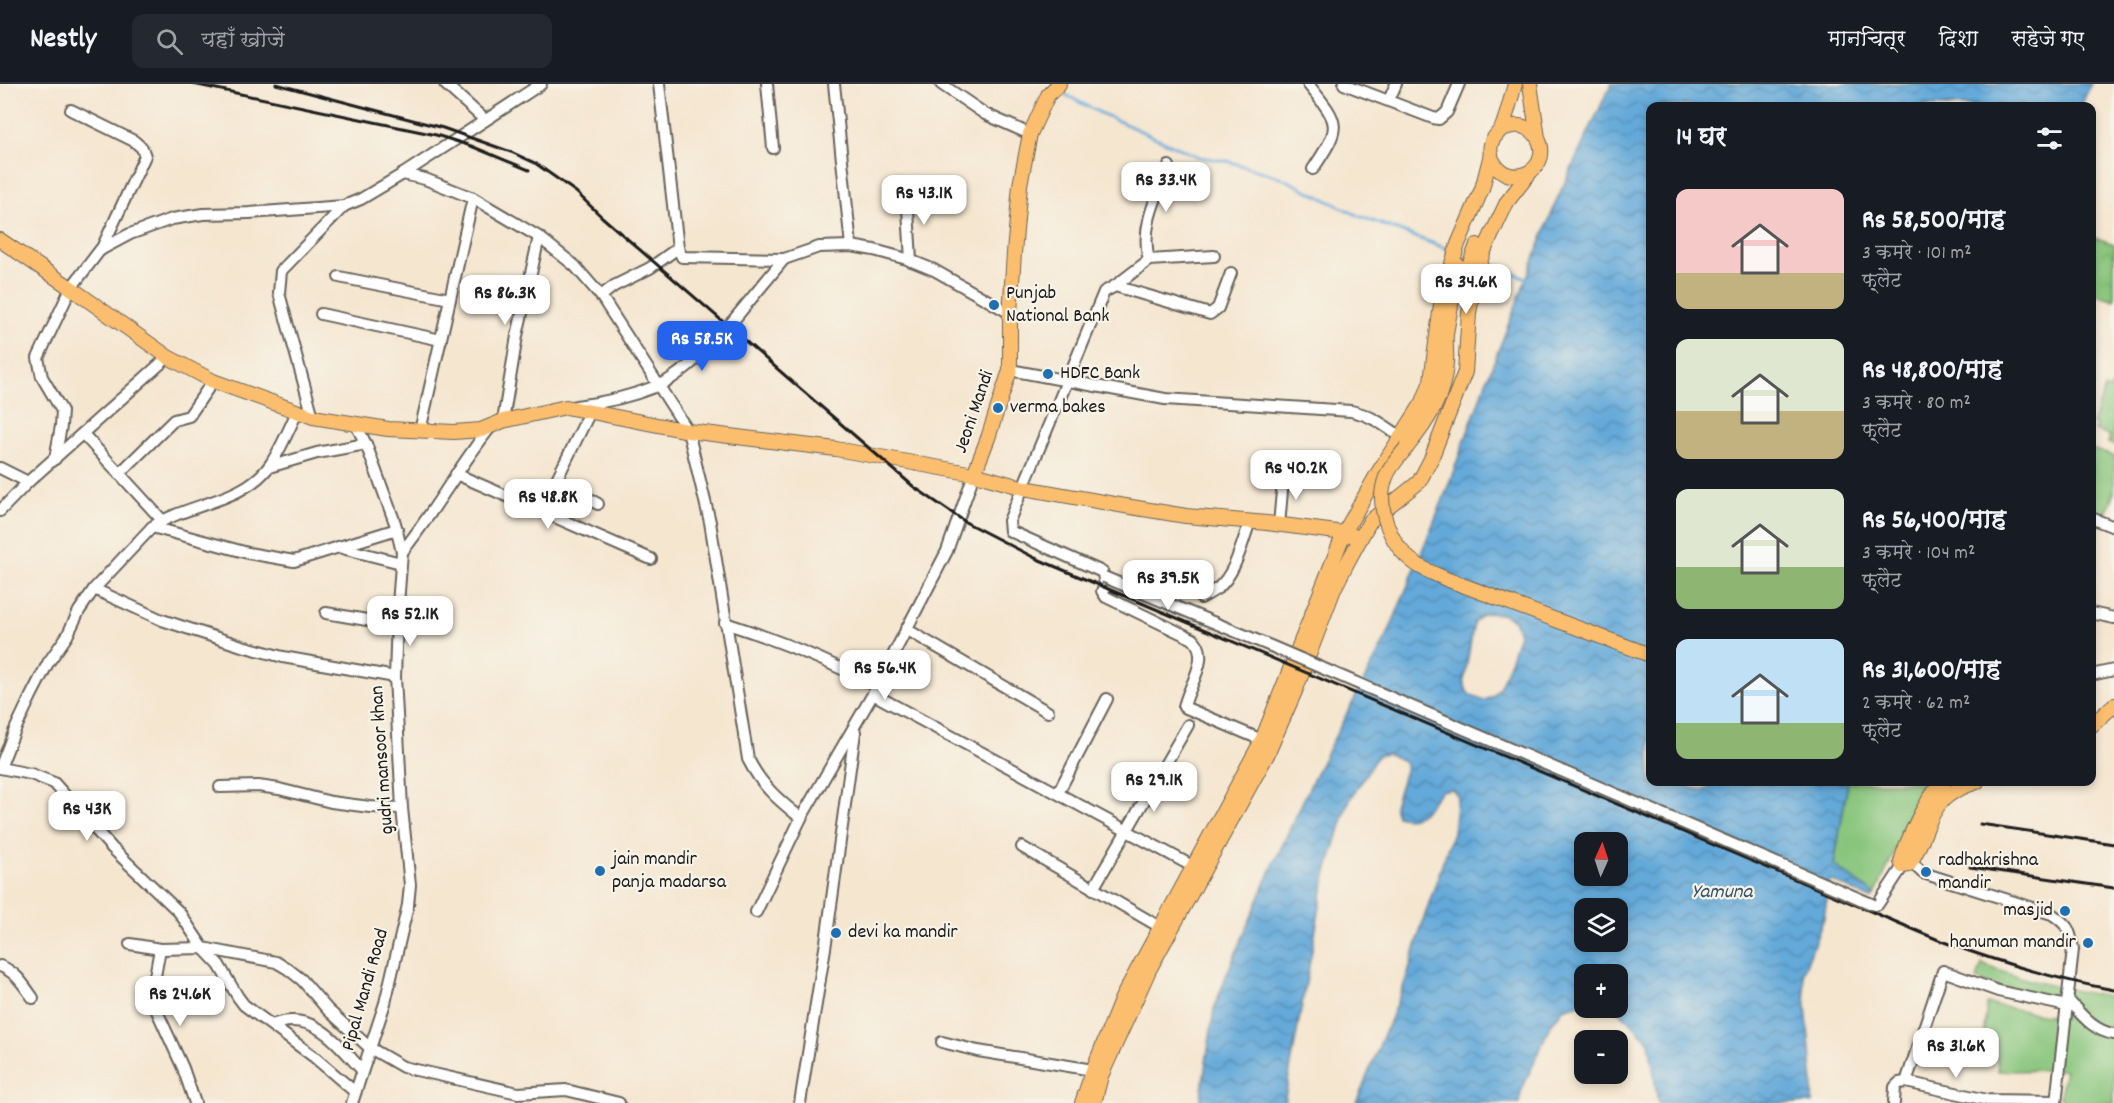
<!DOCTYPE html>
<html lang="hi">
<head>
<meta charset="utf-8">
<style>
  body { margin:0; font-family:Dekko,"Playpen Sans Deva",sans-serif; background:#242831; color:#f1f3f6; height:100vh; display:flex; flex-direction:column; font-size:22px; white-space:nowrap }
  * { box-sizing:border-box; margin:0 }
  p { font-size:20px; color:#9ea1a6 }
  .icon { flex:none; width:33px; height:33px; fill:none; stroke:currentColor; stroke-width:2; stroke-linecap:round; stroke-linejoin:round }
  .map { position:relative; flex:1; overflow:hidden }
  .panel { position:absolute; left:1646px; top:18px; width:450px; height:684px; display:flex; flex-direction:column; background:#171b24; border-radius:12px; box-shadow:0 3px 9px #0003 }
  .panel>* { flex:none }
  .needle { width:39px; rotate:3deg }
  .controls { position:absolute; left:1574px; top:748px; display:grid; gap:12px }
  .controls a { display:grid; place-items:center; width:54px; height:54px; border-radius:12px; background:#171b24; box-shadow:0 3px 9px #0003; font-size:30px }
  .price { position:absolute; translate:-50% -51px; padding:0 14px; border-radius:12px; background:#fff; color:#222; font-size:20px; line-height:39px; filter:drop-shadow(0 2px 3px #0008) }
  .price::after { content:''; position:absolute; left:50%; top:36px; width:18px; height:14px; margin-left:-9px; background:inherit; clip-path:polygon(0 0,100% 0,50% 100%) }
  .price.current { background:#2563eb; color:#fff }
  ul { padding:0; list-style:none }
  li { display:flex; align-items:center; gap:18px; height:150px; padding:0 30px }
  li span { display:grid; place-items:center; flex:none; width:168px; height:120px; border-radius:12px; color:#555 }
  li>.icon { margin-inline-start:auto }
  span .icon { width:72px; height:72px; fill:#fffc; stroke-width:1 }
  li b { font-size:26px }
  h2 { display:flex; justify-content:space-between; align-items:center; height:72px; padding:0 30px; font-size:26px }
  header { display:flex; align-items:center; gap:36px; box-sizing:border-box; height:84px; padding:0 30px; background:#171b24; border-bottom:2px solid #363941 }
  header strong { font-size:28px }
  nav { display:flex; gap:33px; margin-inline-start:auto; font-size:21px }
  .search { width:420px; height:54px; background:#242831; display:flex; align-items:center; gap:15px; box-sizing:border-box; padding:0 21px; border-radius:12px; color:#9ea1a6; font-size:22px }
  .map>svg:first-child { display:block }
</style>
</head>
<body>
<header>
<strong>Nestly</strong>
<div class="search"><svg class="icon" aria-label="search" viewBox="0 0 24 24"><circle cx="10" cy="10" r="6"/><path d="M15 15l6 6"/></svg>यहाँ खोजें</div>
<nav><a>मानचित्र</a><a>दिशा</a><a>सहेजे गए</a></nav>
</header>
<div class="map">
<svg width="2114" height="1019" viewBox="0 0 2114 1019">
  <defs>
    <pattern id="park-crowns" width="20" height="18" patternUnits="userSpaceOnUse" patternTransform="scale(1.5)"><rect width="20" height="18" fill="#88c57b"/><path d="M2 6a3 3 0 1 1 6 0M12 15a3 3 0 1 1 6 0" fill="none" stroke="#75a96a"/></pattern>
    <pattern id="water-waves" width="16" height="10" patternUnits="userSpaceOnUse" patternTransform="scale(1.5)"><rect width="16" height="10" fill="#63a9d9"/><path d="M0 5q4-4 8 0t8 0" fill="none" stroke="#5189af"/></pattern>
  </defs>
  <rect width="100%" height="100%" fill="#f7f3e8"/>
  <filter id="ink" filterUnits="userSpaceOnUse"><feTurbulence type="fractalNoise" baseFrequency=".0167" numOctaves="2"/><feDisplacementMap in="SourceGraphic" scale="12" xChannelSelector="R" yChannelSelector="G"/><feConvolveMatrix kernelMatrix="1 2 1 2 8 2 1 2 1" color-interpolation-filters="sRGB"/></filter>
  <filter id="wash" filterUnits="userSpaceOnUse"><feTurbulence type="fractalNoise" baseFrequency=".008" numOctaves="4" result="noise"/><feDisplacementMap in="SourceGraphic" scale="24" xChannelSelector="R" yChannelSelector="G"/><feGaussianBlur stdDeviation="1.35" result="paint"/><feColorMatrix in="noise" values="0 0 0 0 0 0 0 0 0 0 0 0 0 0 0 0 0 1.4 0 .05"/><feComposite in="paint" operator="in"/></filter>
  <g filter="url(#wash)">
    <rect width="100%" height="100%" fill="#f5e6d0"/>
    <g fill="#88c57b" stroke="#52704c" stroke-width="1.5">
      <polygon points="2091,365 2114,372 2114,410 2105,432 2091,427"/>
      <polygon points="1848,698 1921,698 1891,776 1875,811 1834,781"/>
      <path d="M1982 880C2023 897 2070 906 2114 914V1019H2064L2060 1012 2065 986 1998 987 1997 972 1981 970 1987 920 2063 934 2065 919 2000 905 1977 895Z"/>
    </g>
    <g fill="url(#park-crowns)" stroke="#52704c" stroke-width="1.5">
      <polygon points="2091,152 2114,160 2114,216 2091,208"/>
      <polygon points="2112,301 2114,302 2114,361 2108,359 2110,352 2095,347 2097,342 2092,340 2105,304 2110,306"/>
    </g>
    <path fill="url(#water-waves)" stroke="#40627a" stroke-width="1.5" fill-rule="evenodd" d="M1611 0H2091L2081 22H1650V698H1683L1691 704 1705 706 1715 698H1848L1834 781 1875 811 1871 815 1830 796 1824 834 1803 889 1813 999 1812 1019H1658L1649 958 1616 924 1617 891H1584V919L1563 925 1550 942 1521 1008 1519 1019H1356L1406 896 1423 837 1453 748 1457 711 1452 705 1441 707C1427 723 1421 739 1397 732L1394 722 1406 683 1404 677 1387 670 1377 672 1347 721 1325 795 1284 1019H1200L1214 925 1226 892 1273 781 1316 689 1387 552 1444 413 1486 298 1558 113ZM1489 529 1502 530 1514 536 1519 550C1514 565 1504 601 1494 611 1490 616 1483 617 1477 614 1467 611 1466 607 1464 597L1474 538 1482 531ZM1584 759H1617V792H1584ZM1584 825H1617V858H1584Z"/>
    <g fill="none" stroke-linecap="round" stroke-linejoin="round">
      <g stroke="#63a9d9" stroke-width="3">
        <polyline points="1057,6 1096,27 1199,73 1227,77 1282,94 1359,132 1453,167"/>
        <polyline points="1484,178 1529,195"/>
      </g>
    </g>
  </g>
  <g filter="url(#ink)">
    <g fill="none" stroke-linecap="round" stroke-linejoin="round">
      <g stroke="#68635b" stroke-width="14">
        <g id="minor">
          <polyline points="445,0 485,36"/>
          <polyline points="659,0 678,164 682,173 784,175 819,163 851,162 874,166 907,175 934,186 1010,229"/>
          <polyline points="767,0 773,64"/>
          <polyline points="834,0 851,162"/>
          <polyline points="941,0 985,30 1030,50"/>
          <path d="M1308 0C1341 41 1342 41 1313 85"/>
          <polyline points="1344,0 1433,34 1439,35 1447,28 1459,0"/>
          <polyline points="1389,16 1396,0"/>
          <polyline points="71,26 134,57 142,64 145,72 101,166"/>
          <path d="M403 90 425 95 473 114 539 153 575 182 601 212 688 347 710 438 748 675C761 701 778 716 801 734"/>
          <polyline points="907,108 911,177"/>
          <path d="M1149 176C1140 143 1157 112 1169 82"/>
          <polyline points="339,193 450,215"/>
          <polyline points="1115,202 1149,176 1214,172"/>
          <polyline points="601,212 614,202 650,184 678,164"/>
          <polyline points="321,230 441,256"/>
          <polyline points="732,238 784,175"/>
          <path d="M1010 286 1165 315 1351 327C1371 331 1384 341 1401 353"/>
          <path d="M576 322C603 319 632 312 657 302 677 294 709 265 722 249"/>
          <path d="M297 328C289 345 281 365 270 381 244 418 188 419 152 443L94 505 79 527 67 552 48 579 31 612 14 648 0 684 31 690 54 699 112 764 179 828 203 864 219 881 238 913 244 921 313 972 355 1008"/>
          <polyline points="313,333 279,209 281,187 344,122"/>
          <polyline points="503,337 517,252 539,153"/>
          <polyline points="420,347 473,114"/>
          <polyline points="83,350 162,436"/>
          <polyline points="55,375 61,342 62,327 42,293 38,274 71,204 100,166 130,150 172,135 203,130 249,129 344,122 361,115 403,90 541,0"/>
          <polyline points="269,383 317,369 366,360"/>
          <polyline points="0,384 28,398"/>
          <polyline points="119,390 174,336 189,332 213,297"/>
          <polyline points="456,390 651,475"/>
          <polyline points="556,397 598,420"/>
          <polyline points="0,427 28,398 168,273"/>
          <polyline points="541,427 590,328"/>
          <polyline points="2091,434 2114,443"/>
          <polyline points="1279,441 1284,385 1288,383 1312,385"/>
          <polyline points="152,443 248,469 294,477 397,445"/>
          <polyline points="338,463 401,479"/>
          <path d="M402 468C435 427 459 382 492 341"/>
          <polyline points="1104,496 1103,489 1100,487 1010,447 1009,437 1104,208 1115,202 1210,230 1218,224 1231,189"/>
          <polyline points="94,505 162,536 242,562 283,573 395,593"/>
          <path d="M1102 507 1106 513 1193 555C1212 573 1188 602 1184 623L1262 656"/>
          <path d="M1201 514C1207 511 1213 507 1218 504 1236 489 1242 458 1250 438"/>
          <polyline points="326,529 396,541"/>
          <polyline points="2091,529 2114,534"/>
          <path d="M725 539C778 556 827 576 876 602"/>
          <polyline points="906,545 1048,628"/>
          <polyline points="2091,591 2114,586"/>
          <polyline points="873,610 1194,783"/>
          <polyline points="220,703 258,702 279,705 331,718 370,723 402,724"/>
          <polyline points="1058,709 1107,615"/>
          <polyline points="1022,763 1160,843"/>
          <path d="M1911 778 1923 789 2052 830C2068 841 2070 845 2073 865L2056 1019"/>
          <polyline points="1093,805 1188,641"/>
          <polyline points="1874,821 1878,820 1903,782"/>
          <polyline points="756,828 801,734 873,610 947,467 974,390"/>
          <polyline points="130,860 160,865 203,864 276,878 288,885 302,896 328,926 370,964 403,983 518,1009 566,1006 619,1019"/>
          <polyline points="160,865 151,914 183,984 195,1019"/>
          <path d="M0 882C16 888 23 900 33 914"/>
          <path d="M2068 916C2081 930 2093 947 2114 950"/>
          <path d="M272 941C313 925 337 959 362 986"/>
          <polyline points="942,958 978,967 1093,986"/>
          <polyline points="1906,998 1943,887 1998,907 2067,922"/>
          <polyline points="352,1019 385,919 408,821 410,801 402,724 395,593 397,534 402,468 395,439 366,360 356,341"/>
          <polyline points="800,1019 826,858 855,648"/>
          <polyline points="1894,1019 1895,1003 1899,999 1906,998 1987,1016 2056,1017"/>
        </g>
      </g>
      <g stroke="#68635b" stroke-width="16">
        <g id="major">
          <polyline points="1530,0 1538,54"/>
          <path d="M1502 45C1543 28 1556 84 1521 91 1503 95 1487 78 1491 60 1493 52 1501 48 1503 41 1508 27 1511 14 1515 0"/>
          <polyline points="0,156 71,204 168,273 213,297 313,333 388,345 454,348 481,346 503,337 566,323 688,347 836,365 974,390 1024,404 1125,422 1186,432 1267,439 1344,449 1360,454"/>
          <polyline points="1463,208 1468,184 1477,161"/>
          <path d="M1407 363C1428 337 1444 313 1446 279 1447 270 1445 261 1446 251 1449 228 1455 205 1459 182"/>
          <polyline points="974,390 988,354 1010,286 1010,229 1014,169 1020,101 1030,50 1048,11 1059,0"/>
          <polyline points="2091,642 2114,621"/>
          <path d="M1944 698C1928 709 1906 758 1901 778L1903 782 1909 781C1934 742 1924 713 1977 698"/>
          <polyline points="1082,1019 1093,986 1122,914 1262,656 1344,449 1379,387 1423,318 1431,297 1442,213 1458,160 1482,105 1491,70"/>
          <polyline points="1094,1019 1101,992 1149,886 1267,671 1296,605 1334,505 1346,481 1370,437 1419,398 1431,375 1465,288 1469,229 1477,187 1483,169 1507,118 1531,87"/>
        </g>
      </g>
      <use href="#minor" stroke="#fff" stroke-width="10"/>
      <use href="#major" stroke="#fbbe6e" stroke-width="14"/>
      <g stroke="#1c1c1c" stroke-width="3">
        <polyline points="193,0 436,51 471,62 529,86"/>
        <path d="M276 0 443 44 511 68 535 79 576 108 602 133 914 403 967 439 1035 474 1941 857C1998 878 2054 895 2114 906"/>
        <polyline points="1980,740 2114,760"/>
        <polyline points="1970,783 2114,804"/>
      </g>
      <g stroke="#68635b" stroke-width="14" stroke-linecap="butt">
        <g id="minor-bridge">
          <polyline points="722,249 732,238"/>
          <polyline points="1104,493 1273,563 1874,821"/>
        </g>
      </g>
      <g stroke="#68635b" stroke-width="16" stroke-linecap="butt">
        <path id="major-bridge" d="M1407 363C1400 372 1390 382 1386 393 1374 424 1392 467 1421 483 1429 488 1438 491 1446 495L1650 571"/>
      </g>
      <use href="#minor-bridge" stroke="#fff" stroke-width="10"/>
      <use href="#major-bridge" stroke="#fbbe6e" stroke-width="14"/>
    </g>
  </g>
  <g fill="#1f6fb2" stroke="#f7f3e8" stroke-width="2">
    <circle cx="994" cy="221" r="6"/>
    <circle cx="1048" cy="290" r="6"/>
    <circle cx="998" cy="324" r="6"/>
    <circle cx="600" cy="787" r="6"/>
    <circle cx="1926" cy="788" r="6"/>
    <circle cx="2065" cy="827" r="6"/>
    <circle cx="836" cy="849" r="6"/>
    <circle cx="2088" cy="859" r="6"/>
  </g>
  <g text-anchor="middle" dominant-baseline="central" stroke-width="4.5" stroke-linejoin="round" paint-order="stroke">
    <g font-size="20" fill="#1c1c1c" stroke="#f7f3e8" text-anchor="start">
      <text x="1006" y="210">Punjab<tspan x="1006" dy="23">National Bank</tspan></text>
      <text x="1060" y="290">HDFC Bank</text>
      <text x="1010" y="324">verma bakes</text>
      <text x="612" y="776">jain mandir<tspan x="612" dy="23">panja madarsa</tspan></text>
      <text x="1938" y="777">radhakrishna<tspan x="1938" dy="23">mandir</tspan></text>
      <text x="2053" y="827" text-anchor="end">masjid</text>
      <text x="848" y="849">devi ka mandir</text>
      <text x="2076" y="859" text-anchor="end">hanuman mandir</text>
    </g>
    <g font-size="20" fill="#1c1c1c" stroke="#f7f3e8">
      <text transform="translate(975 328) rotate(-71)">Jeoni Mandi</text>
      <text transform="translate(383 676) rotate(-94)">gudri mansoor khan</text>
      <text transform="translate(366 906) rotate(-74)">Pipal Mandi Road</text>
    </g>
    <g font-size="21" font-style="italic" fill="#385468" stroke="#f7f3e8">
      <text x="1722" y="809">Yamuna</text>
    </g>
  </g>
</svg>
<div class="controls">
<a><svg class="needle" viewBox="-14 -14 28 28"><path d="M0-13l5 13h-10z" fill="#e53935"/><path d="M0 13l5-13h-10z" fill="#9ea1a6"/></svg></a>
<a><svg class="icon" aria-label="layers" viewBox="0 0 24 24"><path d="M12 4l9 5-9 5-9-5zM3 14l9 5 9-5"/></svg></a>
<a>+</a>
<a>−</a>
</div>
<b class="price" style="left:1166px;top:129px">Rs 33.4K</b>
<b class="price" style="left:924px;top:142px">Rs 43.1K</b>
<b class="price" style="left:1466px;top:231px">Rs 34.6K</b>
<b class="price" style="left:505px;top:242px">Rs 86.3K</b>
<b class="price current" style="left:702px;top:288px">Rs 58.5K</b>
<b class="price" style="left:1296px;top:417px">Rs 40.2K</b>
<b class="price" style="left:548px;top:446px">Rs 48.8K</b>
<b class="price" style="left:1168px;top:527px">Rs 39.5K</b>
<b class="price" style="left:410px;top:563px">Rs 52.1K</b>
<b class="price" style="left:885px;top:617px">Rs 56.4K</b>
<b class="price" style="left:1154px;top:729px">Rs 29.1K</b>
<b class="price" style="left:87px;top:758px">Rs 43K</b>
<b class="price" style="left:180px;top:943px">Rs 24.6K</b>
<b class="price" style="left:1956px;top:995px">Rs 31.6K</b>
<section class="panel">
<h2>14 घर<svg class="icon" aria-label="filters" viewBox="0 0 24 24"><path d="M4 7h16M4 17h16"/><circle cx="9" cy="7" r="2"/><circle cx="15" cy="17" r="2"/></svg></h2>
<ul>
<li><span style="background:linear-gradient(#f6c9c9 70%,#c2b280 0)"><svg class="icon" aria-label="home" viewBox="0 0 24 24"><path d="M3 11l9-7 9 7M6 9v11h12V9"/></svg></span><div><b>Rs 58,500/माह</b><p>3 कमरे · 101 m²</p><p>फ़्लैट</p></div></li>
<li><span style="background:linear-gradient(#dfe7d0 60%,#c2b280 0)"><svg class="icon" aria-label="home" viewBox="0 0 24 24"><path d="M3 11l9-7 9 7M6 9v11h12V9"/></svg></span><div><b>Rs 48,800/माह</b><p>3 कमरे · 80 m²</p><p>फ़्लैट</p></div></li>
<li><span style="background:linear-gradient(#dfe7d0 65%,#8fb573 0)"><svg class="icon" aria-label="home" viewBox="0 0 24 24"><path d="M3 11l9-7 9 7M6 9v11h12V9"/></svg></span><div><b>Rs 56,400/माह</b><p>3 कमरे · 104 m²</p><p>फ़्लैट</p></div></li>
<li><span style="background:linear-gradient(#bfe0f5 70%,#8fb573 0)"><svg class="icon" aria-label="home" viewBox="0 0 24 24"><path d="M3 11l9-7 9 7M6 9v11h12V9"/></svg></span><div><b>Rs 31,600/माह</b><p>2 कमरे · 62 m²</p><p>फ़्लैट</p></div></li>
</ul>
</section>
</div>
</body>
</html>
